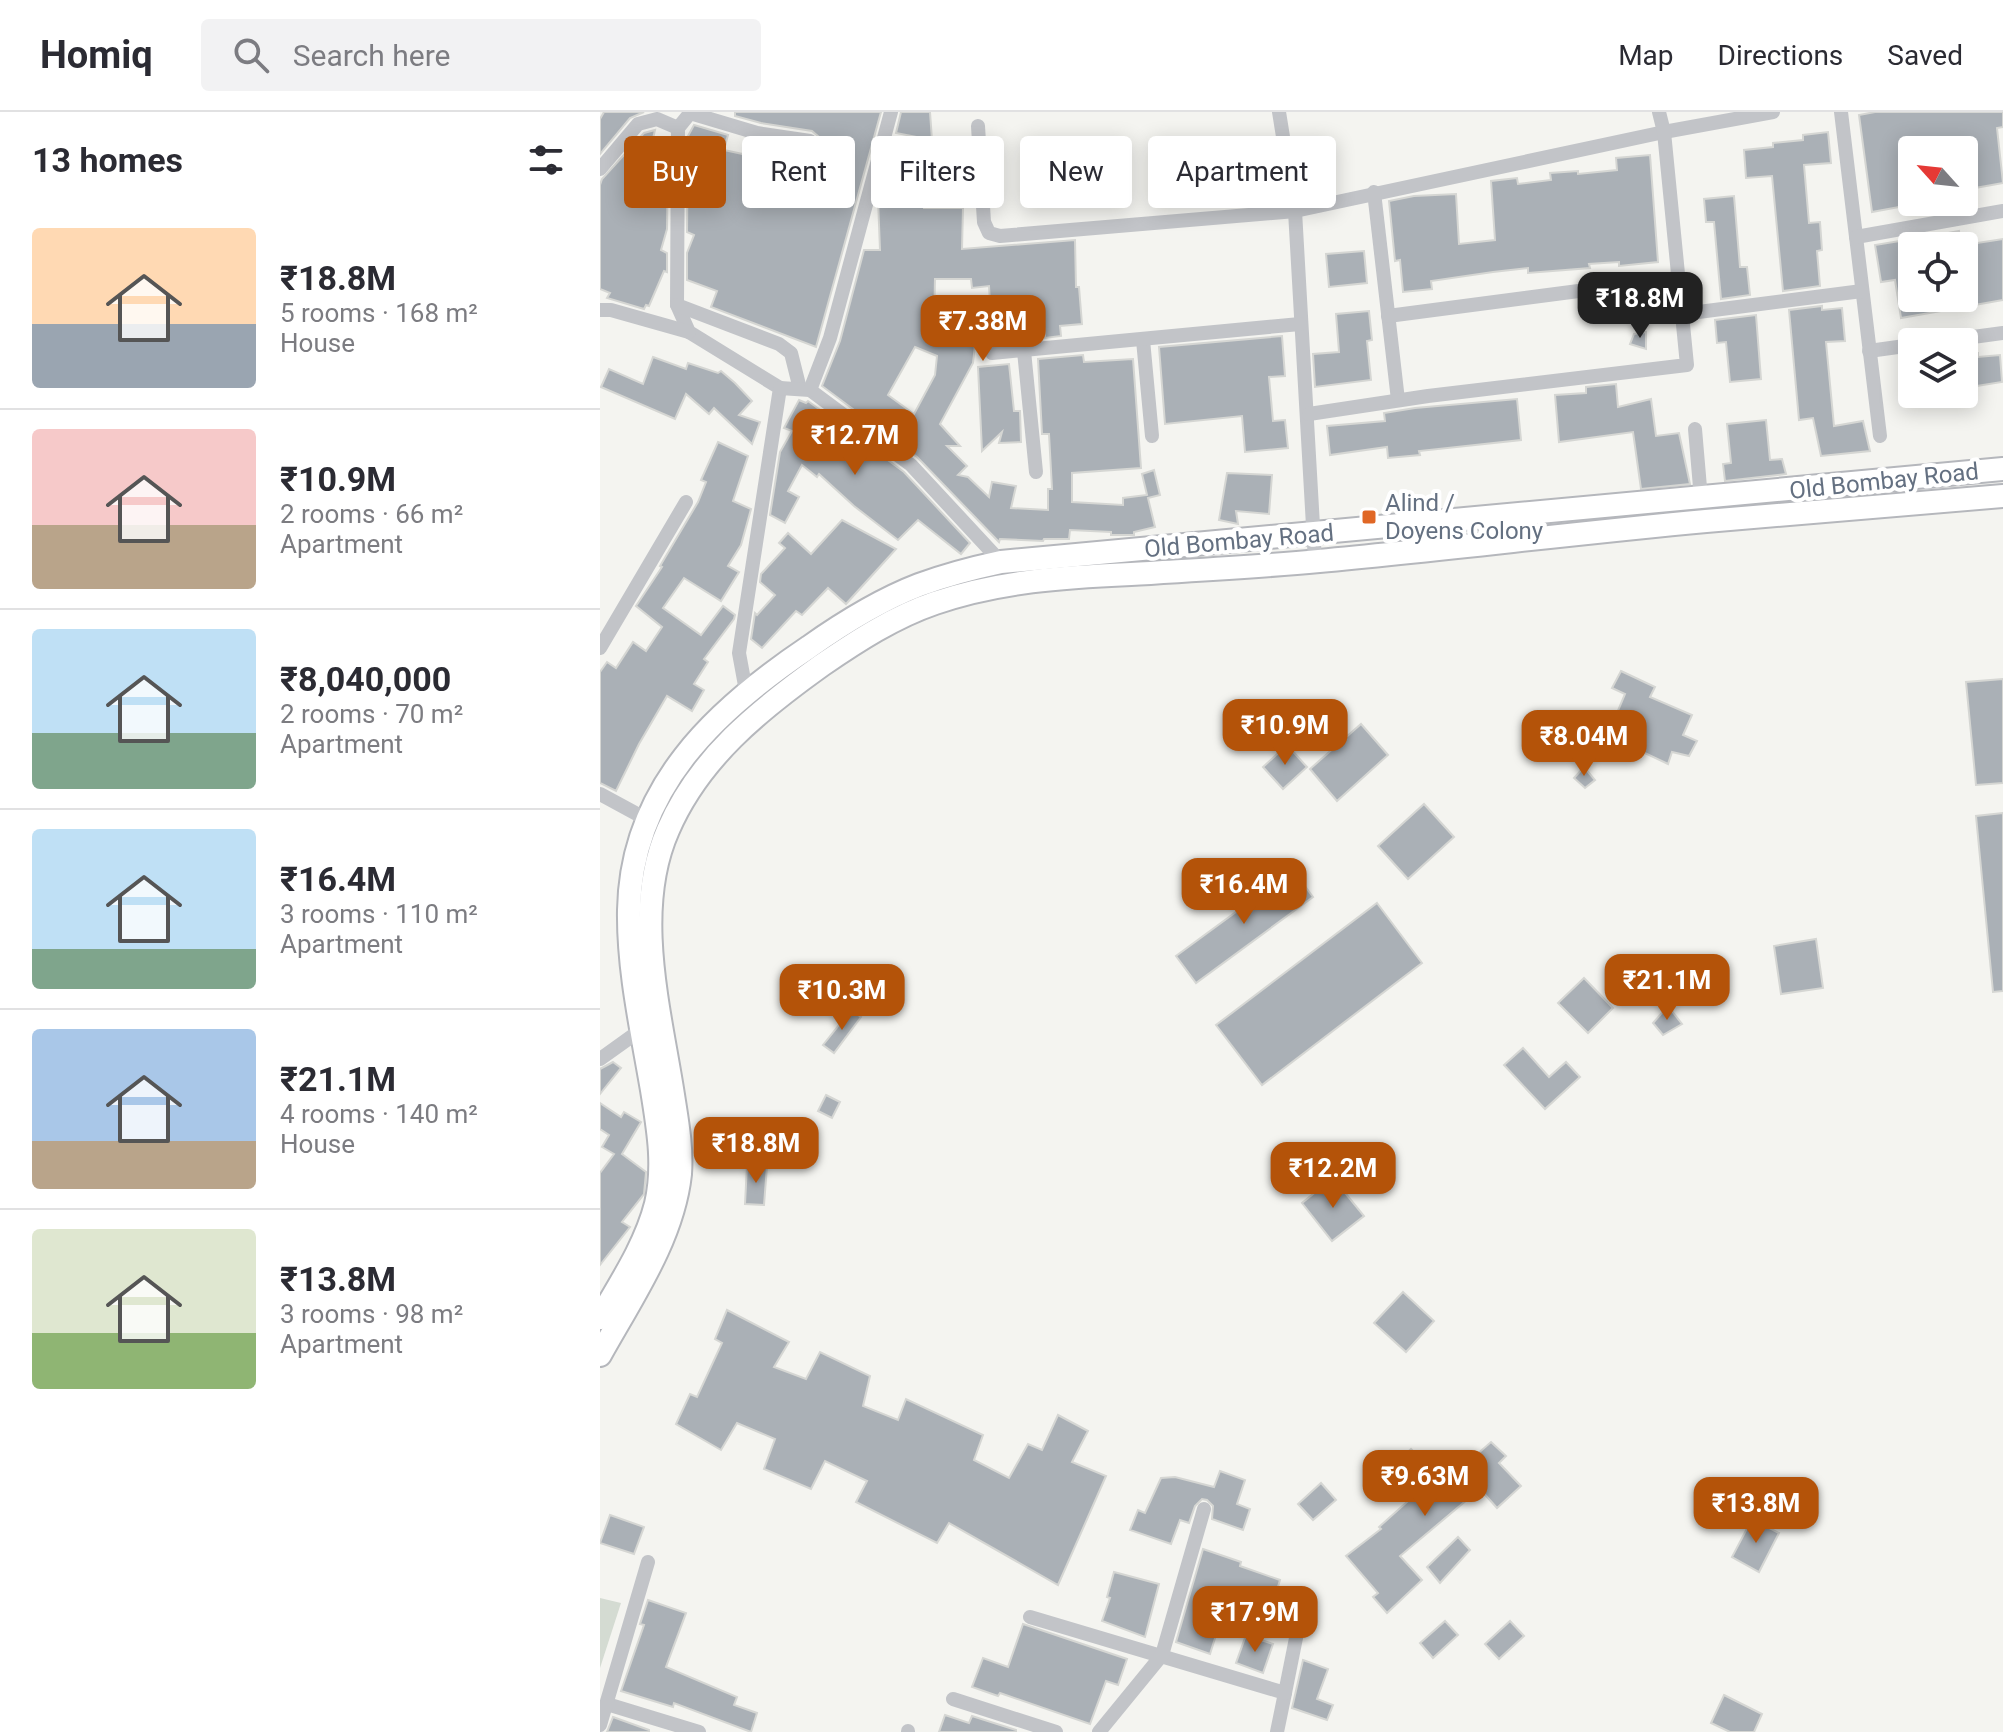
<!DOCTYPE html>
<html lang="en">
<head>
<meta charset="utf-8">
<style>
  body { margin:0; font-family:Roboto,sans-serif; background:#f2f2f3; color:#2b2b33; height:100vh; display:flex; flex-direction:column; font-size:30px; white-space:nowrap }
  * { box-sizing:border-box; margin:0 }
  p { font-size:26px; color:#7c7c81 }
  .icon { flex:none; width:44px; height:44px; fill:none; stroke:currentColor; stroke-width:2; stroke-linecap:round; stroke-linejoin:round }
  .map { position:relative; flex:1; overflow:hidden }
  .drawer { display:flex; flex-direction:column; background:#fff; width:600px }
  .drawer>* { flex:none }
  .banner { position:absolute; left:24px; top:24px; width:760px; height:72px; display:flex; gap:16px }
  .needle { width:52px; rotate:297deg }
  .tools { position:absolute; left:1298px; top:24px; display:grid; gap:16px }
  .tools a { display:grid; place-items:center; width:80px; height:80px; border-radius:8px; background:#fff; box-shadow:0 4px 20px #0003; font-size:40px }
  .price { position:absolute; translate:-50% -68px; padding:0 18px; border-radius:16px; background:#b45309; color:#fff; font-size:26px; line-height:52px; filter:drop-shadow(0 2px 4px #0008) }
  .price::after { content:''; position:absolute; left:50%; top:48px; width:24px; height:18px; margin-left:-12px; background:inherit; clip-path:polygon(0 0,100% 0,50% 100%) }
  .price.on { background:#222; color:#fff }
  ul { padding:0; list-style:none }
  li { display:flex; align-items:center; gap:24px; height:200px; padding:0 32px }
  li+li { border-top:2px solid #e1e1e2 }
  li span { display:grid; place-items:center; flex:none; width:224px; height:160px; border-radius:8px; color:#555 }
  li>.icon { margin-inline-start:auto }
  span .icon { width:96px; height:96px; fill:#fffc; stroke-width:1 }
  li b { font-size:34px }
  h2 { display:flex; justify-content:space-between; align-items:center; height:96px; padding:0 32px; font-size:34px }
  .chip { padding:0 28px; border-radius:8px; background:#fff; box-shadow:0 4px 20px #0003; font-size:28px; line-height:72px }
  .chip.on { background:#b45309; color:#fff }
  header { display:flex; align-items:center; gap:48px; box-sizing:border-box; height:112px; padding:0 40px; background:#fff; border-bottom:2px solid #e1e1e2 }
  header strong { font-size:38px }
  nav { display:flex; gap:44px; margin-inline-start:auto; font-size:28px }
  .search { width:560px; height:72px; background:#f2f2f3; display:flex; align-items:center; gap:20px; box-sizing:border-box; padding:0 28px; border-radius:8px; color:#7c7c81; font-size:30px }
  main { display:flex; flex:1; min-height:0 }
  .map>svg:first-child { display:block }
</style>
</head>
<body>
<header>
<strong>Homiq</strong>
<div class="search"><svg class="icon" aria-label="search" viewBox="0 0 24 24"><circle cx="10" cy="10" r="6"/><path d="M15 15l6 6"/></svg>Search here</div>
<nav><a>Map</a><a>Directions</a><a>Saved</a></nav>
</header>
<main>
<section class="drawer">
<h2>13 homes<svg class="icon" aria-label="filters" viewBox="0 0 24 24"><path d="M4 7h16M4 17h16"/><circle cx="9" cy="7" r="2"/><circle cx="15" cy="17" r="2"/></svg></h2>
<ul>
<li><span style="background:linear-gradient(#ffd9b3 60%,#9aa5b1 0)"><svg class="icon" aria-label="home" viewBox="0 0 24 24"><path d="M3 11l9-7 9 7M6 9v11h12V9"/></svg></span><div><b>₹18.8M</b><p>5 rooms · 168 m²</p><p>House</p></div></li>
<li><span style="background:linear-gradient(#f6c9c9 60%,#b9a48a 0)"><svg class="icon" aria-label="home" viewBox="0 0 24 24"><path d="M3 11l9-7 9 7M6 9v11h12V9"/></svg></span><div><b>₹10.9M</b><p>2 rooms · 66 m²</p><p>Apartment</p></div></li>
<li><span style="background:linear-gradient(#bfe0f5 65%,#7fa58c 0)"><svg class="icon" aria-label="home" viewBox="0 0 24 24"><path d="M3 11l9-7 9 7M6 9v11h12V9"/></svg></span><div><b>₹8,040,000</b><p>2 rooms · 70 m²</p><p>Apartment</p></div></li>
<li><span style="background:linear-gradient(#bfe0f5 75%,#7fa58c 0)"><svg class="icon" aria-label="home" viewBox="0 0 24 24"><path d="M3 11l9-7 9 7M6 9v11h12V9"/></svg></span><div><b>₹16.4M</b><p>3 rooms · 110 m²</p><p>Apartment</p></div></li>
<li><span style="background:linear-gradient(#a9c7e8 70%,#b9a48a 0)"><svg class="icon" aria-label="home" viewBox="0 0 24 24"><path d="M3 11l9-7 9 7M6 9v11h12V9"/></svg></span><div><b>₹21.1M</b><p>4 rooms · 140 m²</p><p>House</p></div></li>
<li><span style="background:linear-gradient(#dfe7d0 65%,#8fb573 0)"><svg class="icon" aria-label="home" viewBox="0 0 24 24"><path d="M3 11l9-7 9 7M6 9v11h12V9"/></svg></span><div><b>₹13.8M</b><p>3 rooms · 98 m²</p><p>Apartment</p></div></li>
</ul>
</section>
<div class="map">
<svg width="1403" height="1620" viewBox="0 0 1403 1620">
  <rect width="100%" height="100%" fill="#f4f4f0"/>
  <polygon fill="#d4dbd2" points="0,1486 21,1491 0,1556"/>
  <g fill="#aab0b6" stroke="#d5d6d3" stroke-width="2" fill-rule="evenodd">
    <polygon points="4,0 44,0 30,6 0,42 0,7"/>
    <polygon points="135,0 281,0 216,235 111,195 117,179 87,168 87,141 94,123 87,120 88,24 94,13 128,23 124,38 175,49 180,35 209,39 214,38 220,31 219,25 212,19 161,11 135,4"/>
    <polygon points="301,0 330,0 332,28 296,21"/>
    <polygon points="1275,0 1403,0 1403,15 1397,16 1403,71 1364,78 1364,27 1303,37 1310,93 1272,100 1259,3"/>
    <polygon points="55,18 48,48 68,52 67,117 61,138 67,141 67,160 64,159 49,194 46,193 44,197 7,186 10,181 0,177 0,73 2,67 44,21"/>
    <polygon points="1228,20 1231,51 1204,53 1209,111 1220,110 1222,138 1217,139 1220,174 1183,179 1172,64 1146,66 1144,38 1173,35 1173,31 1203,28 1203,23"/>
    <polygon points="1050,43 1058,150 1019,154 1019,150 989,152 990,156 928,161 928,156 893,160 831,169 832,177 803,180 800,148 795,149 789,89 814,84 856,82 859,132 895,128 891,69 917,66 918,72 951,68 950,61 978,59 978,62 1017,58 1016,46"/>
    <path d="M289 46H315L316 74H324V96H363L362 137 475 128 476 175H479L482 212 460 214 461 224 445 226 444 214 409 217 410 221 392 222 389 174 372 176 371 167H335L334 211 377 215 373 251 340 312 360 334H347L367 354 358 363 368 365 389 385 392 370 416 374 411 396 448 398V377H452L449 322H442L438 247 483 243 484 250 533 247 541 356 472 361V390L523 393V386L547 383 542 362 554 358 560 383 548 386 555 415 534 420V423H511V420L470 418 469 427H444L443 429 400 427 399 430 317 345 222 274 240 229 264 138H280L278 87ZM315 235 337 244 335 263 314 302 288 283Z"/>
    <polygon points="1134,84 1140,155 1147,155 1150,183 1121,187 1114,110 1106,110 1104,87"/>
    <polygon points="1359,119 1361,134 1317,134 1317,127"/>
    <polygon points="1312,127 1312,186 1364,186 1364,133 1403,127 1403,188 1301,206 1295,168 1281,170 1275,133"/>
    <polygon points="764,139 767,171 729,175 726,142"/>
    <polygon points="1222,194 1222,198 1242,196 1245,229 1226,230 1234,314 1263,309 1270,339 1221,344 1213,306 1199,308 1189,198"/>
    <polygon points="769,199 772,228 767,229 771,268 715,275 713,242 739,240 736,202"/>
    <polygon points="1156,203 1161,267 1130,270 1126,230 1117,231 1115,208"/>
    <polygon points="1046,220 1046,237 1030,232 1034,222"/>
    <polygon points="682,224 685,264 669,265 673,309 685,308 688,336 645,340 642,304 565,312 559,235"/>
    <polygon points="1378,241 1378,245 1400,243 1402,270 1364,276 1364,242"/>
    <polygon points="53,245 86,257 88,251 118,261 121,259 135,271 152,289 139,303 160,310 152,332 114,296 109,302 86,282 75,307 1,275 9,257 43,272"/>
    <polygon points="409,252 414,299 420,299 421,330 399,331 402,320 382,339 378,255"/>
    <polygon points="1016,272 1018,295 1051,287 1056,324 1079,321 1090,372 1041,377 1033,320 959,330 955,283 986,281 986,275"/>
    <polygon points="917,287 921,328 819,339 820,343 788,346 787,335 730,343 727,314 785,309 784,301 815,296"/>
    <polygon points="199,288 206,291 208,289 304,360 370,431 361,442 318,408 298,428 254,394 219,362 217,365 202,353 188,379 199,385 185,411 170,403 180,340 192,319 184,316"/>
    <polygon points="1166,308 1170,348 1182,347 1186,362 1125,369 1123,352 1131,351 1127,312"/>
    <polygon points="118,330 148,344 133,389 151,397 141,433 128,454 139,460 121,489 84,466 63,496 101,523 123,494 135,503 134,507 104,547 108,550 94,572 104,578 92,599 67,584 39,632 16,679 0,671 0,560 7,550 16,556 33,530 46,539 62,515 36,494 62,455 60,454 98,390 106,370 101,368"/>
    <polygon points="627,361 672,363 669,402 636,399 638,412 619,408"/>
    <polygon points="242,408 296,437 246,492 228,476 202,503 196,499 162,536 151,527 155,501 157,503 175,483 160,470 161,462 185,436 179,431 188,421 211,442"/>
    <polygon points="1021,559 1055,575 1050,585 1092,603 1083,623 1097,629 1089,644 1072,640 1068,652 1028,633 1026,637 995,625 992,610 1012,613 1025,582 1012,576"/>
    <polygon points="1403,567 1403,671 1376,673 1366,570"/>
    <polygon points="761,612 788,643 737,689 710,657"/>
    <polygon points="981,614 992,620 981,650 965,648"/>
    <polygon points="687,633 707,655 683,677 663,655"/>
    <polygon points="984,655 995,668 985,676 974,666"/>
    <polygon points="824,692 854,725 808,767 778,734"/>
    <polygon points="1403,701 1403,879 1393,880 1376,704"/>
    <polygon points="693,758 713,785 596,871 576,844"/>
    <polygon points="777,791 822,851 662,973 616,913"/>
    <polygon points="1216,827 1223,876 1181,882 1174,834"/>
    <polygon points="984,866 1013,896 988,921 958,891"/>
    <polygon points="1068,894 1082,912 1063,923 1053,911"/>
    <polygon points="251,898 261,905 234,941 223,933"/>
    <polygon points="923,936 949,965 966,950 980,965 945,997 904,953"/>
    <polygon points="13,950 21,956 0,982 0,957"/>
    <polygon points="226,983 240,990 232,1006 218,999"/>
    <polygon points="0,991 21,1005 24,1000 41,1010 22,1042 46,1060 44,1082 22,1110 30,1115 0,1153 0,1061 14,1042 2,1035 9,1023 0,1017"/>
    <polygon points="147,1053 167,1054 164,1093 145,1092"/>
    <polygon points="733,1066 764,1104 732,1129 702,1091"/>
    <polygon points="803,1180 834,1209 806,1240 774,1211"/>
    <polygon points="127,1198 189,1230 174,1255 206,1267 220,1240 270,1264 263,1294 298,1308 306,1287 383,1323 374,1348 409,1366 428,1332 442,1338 458,1303 488,1319 472,1350 506,1364 458,1473 349,1411 337,1431 256,1390 267,1369 225,1349 211,1377 164,1357 175,1327 137,1311 121,1338 76,1312 90,1282 97,1285 122,1231 115,1227"/>
    <polygon points="891,1330 906,1344 899,1351 921,1374 897,1396 880,1377 800,1444 822,1468 787,1501 773,1485 778,1481 746,1444 781,1417 779,1415 817,1381 793,1355 811,1337 843,1372"/>
    <polygon points="620,1359 645,1368 637,1392 650,1397 643,1418 612,1407 613,1394 607,1388 602,1387 595,1394 589,1411 580,1408 571,1432 530,1418 538,1398 545,1401 561,1366 575,1365 614,1375"/>
    <polygon points="721,1371 736,1388 713,1408 698,1392"/>
    <polygon points="10,1403 44,1415 34,1442 0,1431"/>
    <polygon points="1152,1407 1179,1421 1159,1460 1132,1445"/>
    <polygon points="858,1425 870,1438 840,1471 827,1455"/>
    <polygon points="603,1437 641,1450 640,1454 680,1468 672,1494 630,1479 610,1542 576,1530"/>
    <polygon points="514,1460 559,1472 545,1525 502,1509 510,1486 507,1485"/>
    <polygon points="48,1488 86,1501 66,1555 137,1585 134,1593 157,1601 151,1620 74,1591 73,1595 21,1579 44,1513 40,1512"/>
    <polygon points="845,1509 858,1523 833,1546 820,1531"/>
    <polygon points="910,1509 924,1524 899,1547 885,1532"/>
    <polygon points="423,1512 527,1547 518,1573 506,1569 490,1612 400,1581 398,1584 372,1575 383,1546 408,1555"/>
    <polygon points="646,1523 673,1532 663,1561 636,1551"/>
    <polygon points="703,1548 728,1557 717,1587 733,1593 727,1608 692,1596"/>
    <polygon points="1124,1583 1162,1602 1154,1620 1130,1620 1111,1611"/>
    <polygon points="345,1603 369,1611 372,1604 416,1618 416,1620 339,1620"/>
    <polygon points="13,1605 49,1618 49,1620 7,1620"/>
  </g>
  <g fill="none" stroke-linecap="round" stroke-linejoin="round">
    <g stroke="#b5b7bc" stroke-width="26">
      <g id="primary">
        <path d="M0 1206C21 1170 46 1132 56 1092 65 1053 58 1016 52 978 42 919 28 858 29 798 31 676 115 598 209 535 243 511 280 488 319 473 346 463 373 456 401 450L1403 357"/>
        <path d="M0 1243C31 1187 73 1127 80 1062 82 1035 77 1009 73 983 60 899 32 799 68 718 99 646 159 598 222 553 257 529 294 505 335 491 399 469 464 465 531 462 594 458 657 455 719 449 848 437 977 421 1106 409 1205 400 1304 392 1403 384"/>
      </g>
    </g>
    <g stroke="#c2c4c8" stroke-width="14">
      <polyline points="91,0 78,16 77,193 89,220 180,276 139,541 146,579"/>
      <polyline points="679,0 695,99 715,449"/>
      <polyline points="1241,0 1280,324"/>
      <polyline points="90,1 157,21 210,29"/>
      <polyline points="378,14 384,110 389,121 400,124 695,99 1064,20 1173,0"/>
      <polyline points="0,57 38,12 57,7 78,16"/>
      <polyline points="774,80 798,288"/>
      <polyline points="1256,125 1403,99"/>
      <polyline points="77,193 179,232 191,241 200,277"/>
      <polyline points="0,198 11,198 89,220"/>
      <polyline points="1083,202 1262,179"/>
      <polyline points="788,204 1078,166"/>
      <polyline points="543,228 552,324"/>
      <polyline points="1336,230 1403,221"/>
      <polyline points="424,239 436,360"/>
      <polyline points="1269,239 1312,233"/>
      <polyline points="392,241 700,212"/>
      <polyline points="180,276 210,278 311,353 401,450"/>
      <polyline points="210,278 230,226 291,0"/>
      <polyline points="709,302 828,284 1087,253 1064,20 1059,0"/>
      <polyline points="1095,317 1101,387"/>
      <polyline points="0,536 86,390"/>
      <polyline points="0,682 48,708"/>
      <polyline points="0,947 42,917"/>
      <polyline points="430,1505 685,1581 677,1620"/>
      <polyline points="685,1581 698,1516"/>
      <polyline points="353,1587 456,1620"/>
      <polyline points="7,1592 99,1620"/>
      <polyline points="0,1613 48,1450"/>
      <polyline points="308,1620 308,1619"/>
      <polyline points="499,1620 562,1543 604,1397"/>
    </g>
    <use href="#primary" stroke="#fff" stroke-width="22"/>
  </g>
  <rect fill="#e06725" stroke="#fff" stroke-width="3" x="761" y="397" width="16" height="16" rx="4"/>
  <g text-anchor="middle" dominant-baseline="central" stroke-width="8" stroke-linejoin="round" paint-order="stroke">
    <g font-size="24" fill="#647081" stroke="#fff">
      <text transform="translate(1284 369) rotate(-6)">Old Bombay Road</text>
      <text transform="translate(639 429) rotate(-5)">Old Bombay Road</text>
    </g>
    <g font-size="24" fill="#647081" stroke="#fff" text-anchor="start">
      <text x="785" y="391">Alind /<tspan x="785" dy="28">Doyens Colony</tspan></text>
    </g>
  </g>
</svg>
<div class="tools">
<a><svg class="needle" viewBox="-14 -14 28 28"><path d="M0-13l5 13h-10z" fill="#e53935"/><path d="M0 13l5-13h-10z" fill="#7c7c81"/></svg></a>
<a><svg class="icon" aria-label="locate" viewBox="0 0 24 24"><circle cx="12" cy="12" r="6"/><path d="M12 2v4M12 18v4M2 12h4M18 12h4"/></svg></a>
<a><svg class="icon" aria-label="layers" viewBox="0 0 24 24"><path d="M12 4l9 5-9 5-9-5zM3 14l9 5 9-5"/></svg></a>
</div>
<b class="price on" style="left:1040px;top:228px">₹18.8M</b>
<b class="price" style="left:383px;top:251px">₹7.38M</b>
<b class="price" style="left:255px;top:365px">₹12.7M</b>
<b class="price" style="left:685px;top:655px">₹10.9M</b>
<b class="price" style="left:984px;top:666px">₹8.04M</b>
<b class="price" style="left:644px;top:814px">₹16.4M</b>
<b class="price" style="left:1067px;top:910px">₹21.1M</b>
<b class="price" style="left:242px;top:920px">₹10.3M</b>
<b class="price" style="left:156px;top:1073px">₹18.8M</b>
<b class="price" style="left:733px;top:1098px">₹12.2M</b>
<b class="price" style="left:825px;top:1406px">₹9.63M</b>
<b class="price" style="left:1156px;top:1433px">₹13.8M</b>
<b class="price" style="left:655px;top:1542px">₹17.9M</b>
<div class="banner">
<a class="chip on">Buy</a>
<a class="chip">Rent</a>
<a class="chip">Filters</a>
<a class="chip">New</a>
<a class="chip">Apartment</a>
</div>
</div>
</main>
</body>
</html>
